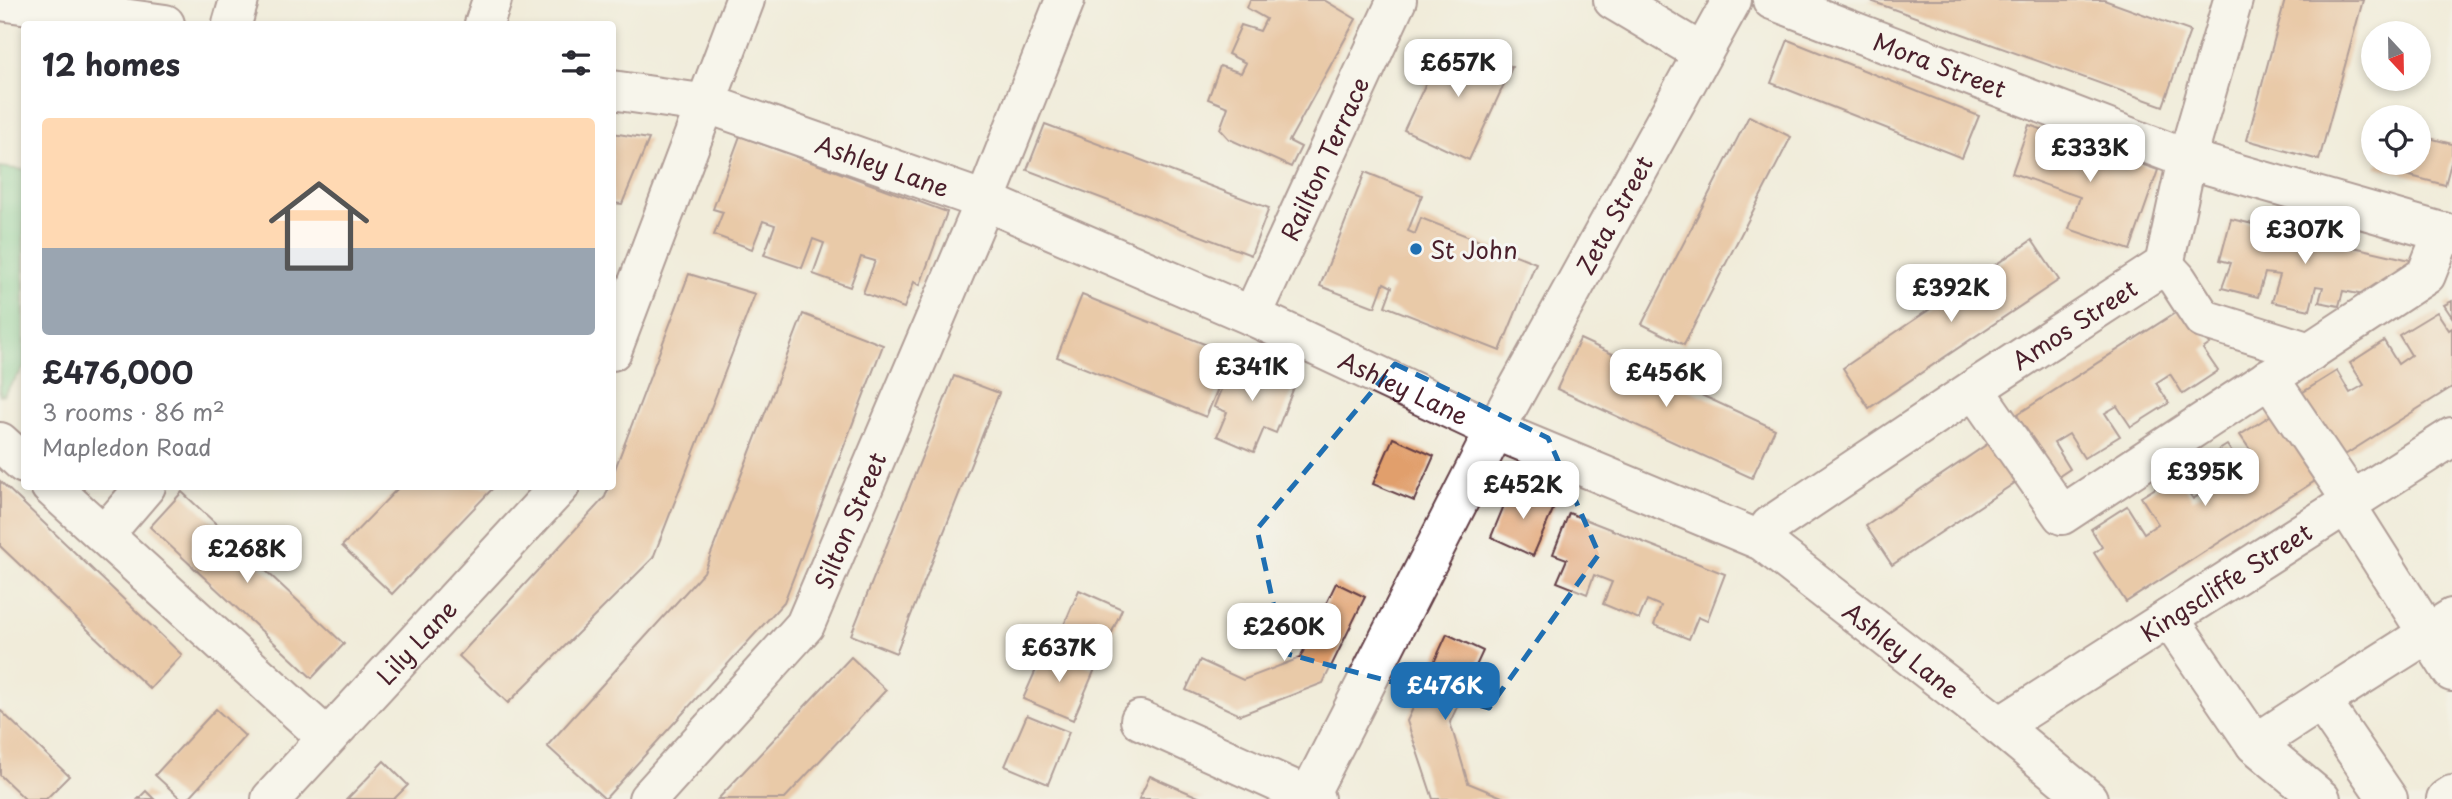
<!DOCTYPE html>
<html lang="en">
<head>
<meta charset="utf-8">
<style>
  body { margin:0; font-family:"Playpen Sans",sans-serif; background:#f2f2f3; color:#2b2b33; height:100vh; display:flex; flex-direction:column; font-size:26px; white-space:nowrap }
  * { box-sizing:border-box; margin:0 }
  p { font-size:23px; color:#7c7c81 }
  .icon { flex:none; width:38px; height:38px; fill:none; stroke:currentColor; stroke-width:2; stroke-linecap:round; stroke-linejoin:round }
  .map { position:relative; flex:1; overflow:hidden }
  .sheet { position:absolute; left:21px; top:21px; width:595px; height:469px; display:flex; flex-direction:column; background:#fff; border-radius:7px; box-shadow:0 4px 10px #0003 }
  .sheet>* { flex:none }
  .needle { width:46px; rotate:158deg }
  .fabs { position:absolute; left:2361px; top:21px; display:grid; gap:14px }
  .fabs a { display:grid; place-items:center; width:70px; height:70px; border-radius:50%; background:#fff; box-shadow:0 4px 10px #0003; font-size:35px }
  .price { position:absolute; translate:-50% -60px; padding:0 16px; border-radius:14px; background:#fff; color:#222; font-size:23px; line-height:46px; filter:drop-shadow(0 2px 4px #0008) }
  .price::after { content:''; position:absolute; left:50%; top:42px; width:21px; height:16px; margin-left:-10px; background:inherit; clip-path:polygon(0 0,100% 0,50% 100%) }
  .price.selected { background:#1f6fb2; color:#fff }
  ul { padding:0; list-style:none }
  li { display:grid; align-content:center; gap:14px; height:371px; padding:0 21px }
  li+li { border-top:2px solid #e1e1e2 }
  li span { display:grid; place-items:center; height:217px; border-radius:7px; color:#555 }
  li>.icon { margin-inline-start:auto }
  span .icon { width:126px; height:126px; fill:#fffc; stroke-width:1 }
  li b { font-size:30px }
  h2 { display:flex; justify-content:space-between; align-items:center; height:84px; padding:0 21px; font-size:30px }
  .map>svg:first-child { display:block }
</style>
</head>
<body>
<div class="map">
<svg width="2452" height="799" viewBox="0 0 2452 799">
  <rect width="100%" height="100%" fill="#f6f6f2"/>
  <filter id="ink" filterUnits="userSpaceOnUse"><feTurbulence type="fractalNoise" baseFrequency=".0143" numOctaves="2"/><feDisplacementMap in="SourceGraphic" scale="14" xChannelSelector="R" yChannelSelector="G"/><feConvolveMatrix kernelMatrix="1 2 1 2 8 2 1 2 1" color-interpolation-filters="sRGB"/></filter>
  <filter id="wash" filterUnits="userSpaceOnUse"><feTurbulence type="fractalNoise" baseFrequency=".00686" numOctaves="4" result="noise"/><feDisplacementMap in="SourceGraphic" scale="28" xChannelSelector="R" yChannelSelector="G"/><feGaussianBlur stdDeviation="1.57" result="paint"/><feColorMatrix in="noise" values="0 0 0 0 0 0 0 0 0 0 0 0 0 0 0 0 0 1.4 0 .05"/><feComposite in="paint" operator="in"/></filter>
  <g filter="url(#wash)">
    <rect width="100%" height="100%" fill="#f1ecda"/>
    <polygon fill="#73c88d" stroke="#5e745c" stroke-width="2" points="0,167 24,170 24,368 3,395 0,395"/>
    <g id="blocks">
      <g fill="#e19f6c">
        <polygon points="1250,0 1324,0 1356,19 1289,141 1301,147 1291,167 1229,139 1220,129 1228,107 1208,99 1220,66 1241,73 1246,63 1228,54 1241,25 1260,31 1266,19 1247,8"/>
        <polygon points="1868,0 2104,0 2190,31 2163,106"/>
        <polygon points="2285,0 2363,0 2319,160 2247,140"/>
        <polygon points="1454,40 1512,67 1469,160 1404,130 1445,42"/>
        <polygon points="1788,40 1979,116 1962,158 1771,83"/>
        <polygon points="1749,116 1791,137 1684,345 1642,324"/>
        <polygon points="1045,124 1269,208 1251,255 1027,170"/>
        <polygon points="2029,125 2158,170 2130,250 2069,229 2080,197 2012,173"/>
        <polygon points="612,133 649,139 622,204 612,203"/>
        <polygon points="2418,135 2452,144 2452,159 2445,185 2376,167 2378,163 2418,163"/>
        <polygon points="740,136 947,212 920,285 914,282 904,308 863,293 875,261 861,257 850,287 813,274 824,243 813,239 802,268 764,255 775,225 763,221 752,249 714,235 723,212 713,209"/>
        <polygon points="1365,172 1422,195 1408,231 1415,234 1421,218 1536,263 1500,351 1385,306 1392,287 1384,283 1375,307 1320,286"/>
        <polygon points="2231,219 2419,262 2379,298 2343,291 2339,306 2319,302 2323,287 2316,286 2310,310 2272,302 2280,275 2265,273 2258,297 2222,288 2231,263 2220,260"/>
        <polygon points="2032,240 2059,280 1869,408 1843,368"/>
        <polygon points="689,274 755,294 653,558 508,703 459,656 605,497 609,486 612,486 612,477"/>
        <polygon points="1082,295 1232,355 1206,417 1057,357"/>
        <polygon points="2452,301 2452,317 2444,305"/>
        <polygon points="2186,306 2210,344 2203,349 2218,371 2183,394 2170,374 2156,383 2169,403 2131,427 2117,406 2105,413 2120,436 2084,458 2069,434 2054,443 2070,469 2050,482 2010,419"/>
        <polygon points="2437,312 2449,330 2452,328 2452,387 2332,463 2300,394 2337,371 2350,393 2364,385 2350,363 2384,341 2398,364 2411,355 2399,335"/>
        <polygon points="803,314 883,345 784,602 605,799 547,746 704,572"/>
        <polygon points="1580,339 1775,429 1752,478 1557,389"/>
        <polygon points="1234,357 1296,382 1276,433 1264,428 1254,452 1217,436 1227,412 1214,407"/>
        <polygon points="954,376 999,393 896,653 851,635"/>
        <polygon points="2276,412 2326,474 2126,602 2094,553 2102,547 2091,529 2127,506 2144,533 2158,524 2141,497 2177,475 2193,499 2207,490 2192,467 2227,445 2241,466 2255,457 2240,435"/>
        <polygon points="1998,437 2025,476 1892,565 1866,526"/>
        <polygon points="1393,438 1434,456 1414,501 1373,484"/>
        <polygon points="0,481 182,655 150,689 0,546"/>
        <polygon points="400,486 495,486 392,594 342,546"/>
        <polygon points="1512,486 1555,505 1533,556 1491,537"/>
        <polygon points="182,492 344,644 312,678 150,527"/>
        <polygon points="1569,513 1725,574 1707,621 1698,617 1689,639 1654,625 1661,606 1647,600 1639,619 1603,604 1612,582 1594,575 1587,594 1557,582 1567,559 1553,554"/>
        <polygon points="1336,583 1365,597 1323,683 1240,715 1186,690 1200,660 1243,680 1300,658"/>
        <polygon points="1079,590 1122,609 1100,660 1057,641"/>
        <polygon points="1447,634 1483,651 1450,722 1468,783 1507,799 1433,799 1407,721"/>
        <polygon points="1046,647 1095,669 1073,720 1023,699"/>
        <polygon points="851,657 886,690 784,799 718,799"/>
        <polygon points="216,709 245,736 188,799 181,799 155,775"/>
        <polygon points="0,710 69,776 46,799 25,799 0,775"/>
        <polygon points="1027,715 1069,732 1048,784 1005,766"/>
        <polygon points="384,761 408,785 394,799 347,799"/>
        <polygon points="1150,776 1203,799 1139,799"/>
        <polygon points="146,791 154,799 138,799"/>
      </g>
    </g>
  </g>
  <g filter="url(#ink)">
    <use href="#blocks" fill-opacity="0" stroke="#633e45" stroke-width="2"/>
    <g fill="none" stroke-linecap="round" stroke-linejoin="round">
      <g stroke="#633e45" stroke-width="42">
        <g id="minor">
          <polyline points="1613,0 1702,53"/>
          <path id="s1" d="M1772 0 2187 159 2452 235"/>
          <polyline points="0,1 165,24"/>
          <polyline points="232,24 239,0"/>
          <polyline points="484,24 492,0"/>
          <path id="s2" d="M612 90 708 104 985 201 1252 316 1495 430 1762 541 2000 726 2088 799"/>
          <polyline points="2164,265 2177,279 2203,319 2310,352"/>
          <path id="s3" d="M1252 316 1397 0"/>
          <polyline points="612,351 745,0"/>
          <polyline points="2269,378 2352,501"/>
          <polyline points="1974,389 2062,515 2426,275 2443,232"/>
          <polyline points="0,442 24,464"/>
          <polyline points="50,486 326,737"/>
          <polyline points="2346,505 2452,672"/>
          <polyline points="104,535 146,486"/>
          <path id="s4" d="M1762 541 1770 526 1974 389 2164 265 2187 159 2233 0"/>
          <polyline points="2169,618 2255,744 2321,799"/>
          <polyline points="1140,720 1315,799"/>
          <path id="s5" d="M2000 726 2452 437"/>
          <polyline points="2255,744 2321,701"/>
          <path id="s6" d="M271 799 560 486"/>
          <path id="s7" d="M648 799 805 625 985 201 1065 0"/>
          <path id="s8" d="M1307 799 1495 430 1732 0"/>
          <polyline points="2388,799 2321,701 2452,618"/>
          <polyline points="2446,799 2452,795"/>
        </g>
      </g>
      <use href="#minor" stroke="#fff" stroke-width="38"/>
    </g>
  </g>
  <path d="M0 0H2452V799H0ZM1395 364 1548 438 1599 554 1489 708 1284 653 1257 529Z" fill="#f1ecda" fill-opacity=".55" fill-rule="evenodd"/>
  <path fill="none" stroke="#1f6fb2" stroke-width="5" stroke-dasharray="14 9" stroke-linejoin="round" d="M1395 364 1548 438 1599 554 1489 708 1284 653 1257 529Z"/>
  <circle fill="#1f6fb2" stroke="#f6f6f2" stroke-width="2.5" cx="1416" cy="249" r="7"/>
  <g text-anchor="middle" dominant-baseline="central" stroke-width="6" stroke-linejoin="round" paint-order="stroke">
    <g font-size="24" fill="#4a1f2b" stroke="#f6f6f2">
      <text stroke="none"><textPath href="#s1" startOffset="180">Mora Street</textPath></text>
      <text stroke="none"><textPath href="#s3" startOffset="173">Railton Terrace</textPath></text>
      <text stroke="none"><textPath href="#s2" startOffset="282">Ashley Lane</textPath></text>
      <text stroke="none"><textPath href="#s8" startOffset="660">Zeta Street</textPath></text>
      <text stroke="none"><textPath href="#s4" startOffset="382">Amos Street</textPath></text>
      <text stroke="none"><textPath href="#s2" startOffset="849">Ashley Lane</textPath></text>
      <text stroke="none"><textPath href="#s7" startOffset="348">Silton Street</textPath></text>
      <text stroke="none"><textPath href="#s5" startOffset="268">Kingscliffe Street</textPath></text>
      <text stroke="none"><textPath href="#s6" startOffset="214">Lily Lane</textPath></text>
      <text stroke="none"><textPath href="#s2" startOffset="1416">Ashley Lane</textPath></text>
    </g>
    <g font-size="24" fill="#4a1f2b" stroke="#f6f6f2" text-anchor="start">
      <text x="1430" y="249">St John</text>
    </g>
  </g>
</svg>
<div class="fabs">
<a><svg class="needle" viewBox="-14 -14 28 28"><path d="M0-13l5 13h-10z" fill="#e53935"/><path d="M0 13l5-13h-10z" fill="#7c7c81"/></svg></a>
<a><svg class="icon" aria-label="locate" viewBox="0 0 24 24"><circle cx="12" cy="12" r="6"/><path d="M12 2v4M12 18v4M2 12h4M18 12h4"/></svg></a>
</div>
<b class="price" style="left:1458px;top:99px">£657K</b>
<b class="price" style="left:2090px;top:184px">£333K</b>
<b class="price" style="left:2305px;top:266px">£307K</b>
<b class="price" style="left:1951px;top:324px">£392K</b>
<b class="price" style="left:1252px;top:403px">£341K</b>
<b class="price" style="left:1666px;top:409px">£456K</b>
<b class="price" style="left:2205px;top:508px">£395K</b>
<b class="price" style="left:1523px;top:521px">£452K</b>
<b class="price" style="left:247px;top:585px">£268K</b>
<b class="price" style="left:1284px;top:663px">£260K</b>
<b class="price" style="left:1059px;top:684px">£637K</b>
<b class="price selected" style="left:1445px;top:722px">£476K</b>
<section class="sheet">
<h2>12 homes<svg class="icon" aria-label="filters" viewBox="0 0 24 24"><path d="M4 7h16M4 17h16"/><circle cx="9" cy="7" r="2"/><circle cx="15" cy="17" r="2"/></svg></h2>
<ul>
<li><span style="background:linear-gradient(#ffd9b3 60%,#9aa5b1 0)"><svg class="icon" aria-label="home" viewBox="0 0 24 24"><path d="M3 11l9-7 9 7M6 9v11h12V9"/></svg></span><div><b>£476,000</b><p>3 rooms · 86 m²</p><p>Mapledon Road</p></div></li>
</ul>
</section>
</div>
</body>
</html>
